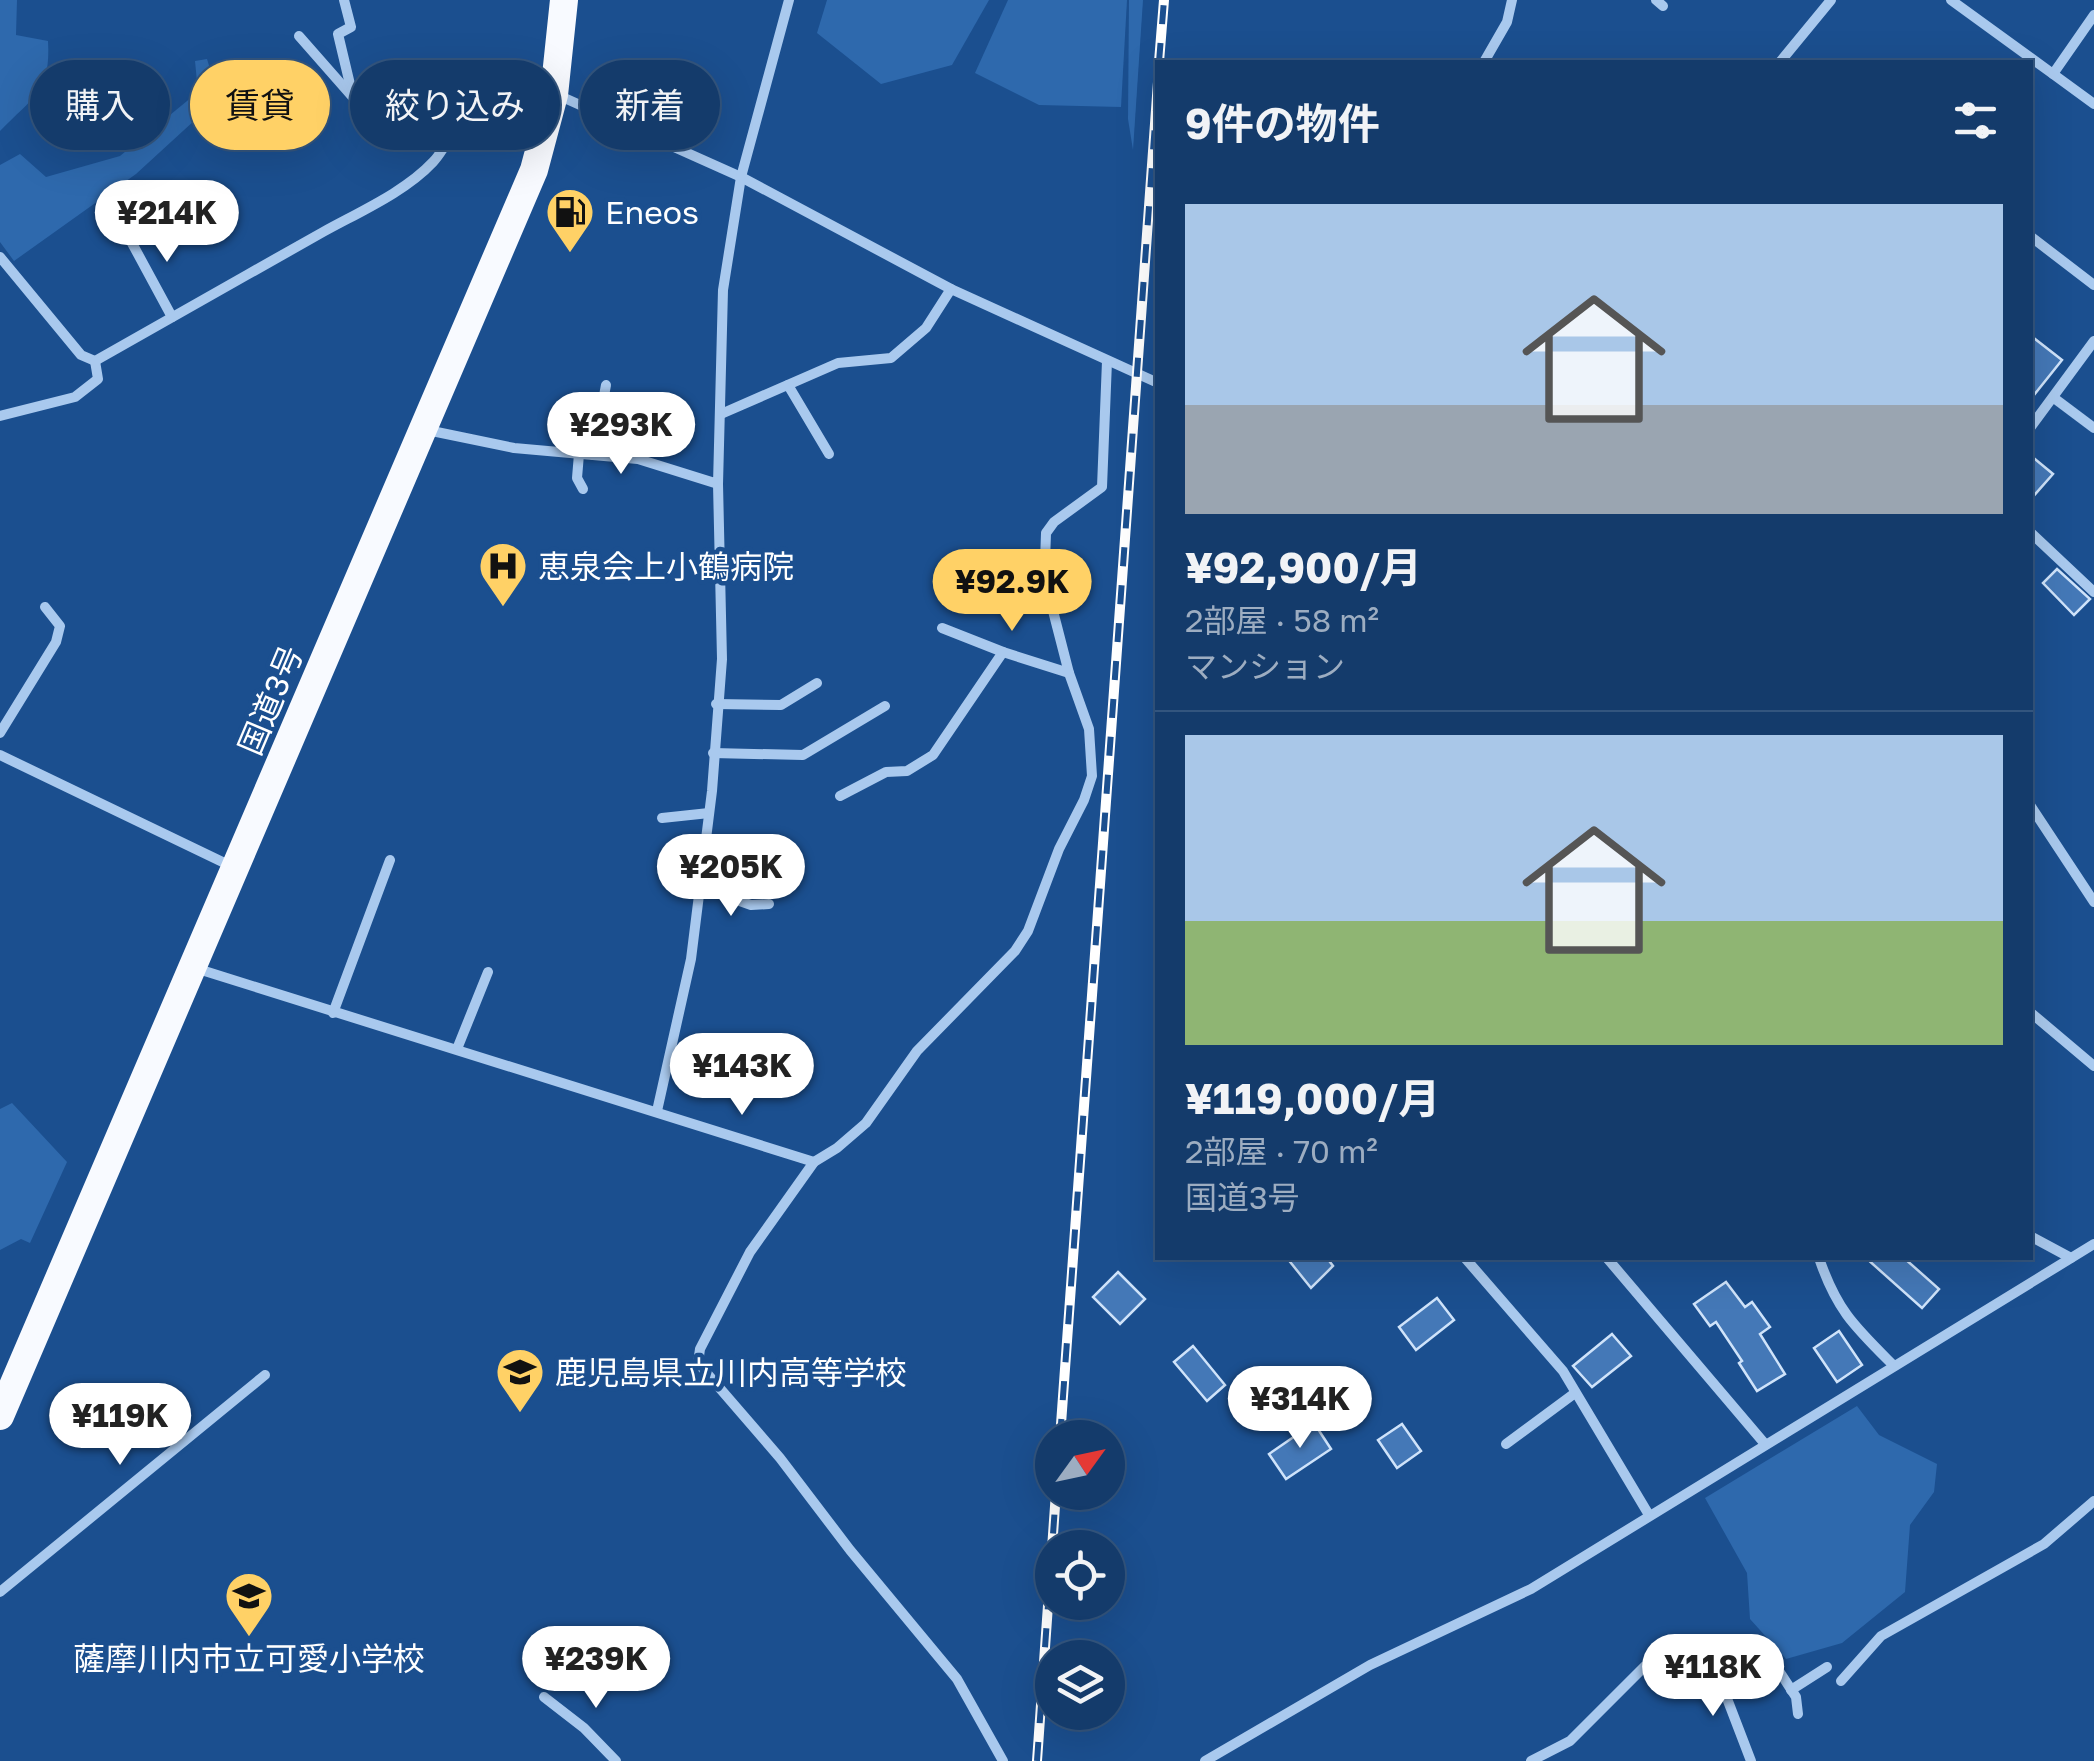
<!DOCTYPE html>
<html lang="ja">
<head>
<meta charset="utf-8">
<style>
  body { margin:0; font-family:"Golos Text","Noto Sans JP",sans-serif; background:#214673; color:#f1f3f6; height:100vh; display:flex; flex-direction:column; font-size:38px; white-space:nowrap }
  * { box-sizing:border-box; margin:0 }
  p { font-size:32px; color:#9dadc1 }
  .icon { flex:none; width:55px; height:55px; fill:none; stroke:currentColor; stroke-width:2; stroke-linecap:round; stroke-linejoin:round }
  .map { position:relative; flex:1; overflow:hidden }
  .side { position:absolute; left:1155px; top:60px; width:878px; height:1200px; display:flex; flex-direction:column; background:#143b6b; border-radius:0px; box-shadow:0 10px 40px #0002,0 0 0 2px #33557e }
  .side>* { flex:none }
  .banner { position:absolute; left:30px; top:60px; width:950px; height:90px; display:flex; gap:20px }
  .needle { width:65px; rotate:57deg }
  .fabs { position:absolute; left:1035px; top:1420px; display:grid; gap:20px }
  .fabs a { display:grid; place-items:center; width:90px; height:90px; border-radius:50%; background:#143b6b; box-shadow:0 10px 40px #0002,0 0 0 2px #33557e; font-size:50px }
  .price { position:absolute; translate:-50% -85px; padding:0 22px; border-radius:35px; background:#fff; color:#222; font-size:32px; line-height:65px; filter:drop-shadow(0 2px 5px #0008) }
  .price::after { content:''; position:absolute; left:50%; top:60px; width:30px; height:22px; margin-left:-15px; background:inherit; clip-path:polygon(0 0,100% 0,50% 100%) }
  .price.selected { background:#ffd166; color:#111 }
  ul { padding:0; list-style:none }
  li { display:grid; align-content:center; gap:20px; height:530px; padding:0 30px }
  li+li { border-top:2px solid #33557e }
  li span { display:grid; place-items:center; height:310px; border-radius:0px; color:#555 }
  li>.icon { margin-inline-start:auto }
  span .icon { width:180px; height:180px; fill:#fffc; stroke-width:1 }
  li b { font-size:42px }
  h2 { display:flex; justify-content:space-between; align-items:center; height:120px; padding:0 30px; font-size:42px }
  .tag { padding:0 35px; border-radius:45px; background:#143b6b; box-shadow:0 10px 40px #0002,0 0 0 2px #33557e; font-size:35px; line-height:90px }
  .tag.selected { background:#ffd166; color:#111 }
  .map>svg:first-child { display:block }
</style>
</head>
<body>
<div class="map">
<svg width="2094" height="1761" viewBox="0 0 2094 1761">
  <rect width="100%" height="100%" fill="#1b4f8f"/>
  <g fill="#2e69ad">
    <path d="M0 0H17L16 35 48 41C51 91 33 97 0 131Z"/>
    <polygon points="827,0 989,0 952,65 881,84 817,33"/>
    <polygon points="1008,0 1127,0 1121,107 1039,105 975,73"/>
    <polygon points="1129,0 1143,0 1133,150 1128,119"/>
    <polygon points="207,59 219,98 136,174 14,261 0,242 0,165 20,154 46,177 120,156 198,92 195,61"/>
    <polygon points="12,1103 67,1162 30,1243 21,1239 0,1250 0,1109"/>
    <polygon points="1857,1406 1879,1435 1937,1464 1934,1492 1910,1525 1905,1592 1842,1643 1786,1659 1750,1619 1747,1573 1705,1498"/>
  </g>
  <g fill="#4478b7" stroke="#cfe3fa" stroke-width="2.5">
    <polygon points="2030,335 2062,360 2030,400"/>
    <polygon points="2030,455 2053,474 2030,500"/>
    <polygon points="2057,569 2090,599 2074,615 2043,583"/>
    <polygon points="1287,1258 1327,1258 1333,1266 1311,1288"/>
    <polygon points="1866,1258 1904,1258 1939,1289 1922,1308"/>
    <polygon points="1118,1272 1145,1299 1120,1324 1093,1297"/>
    <polygon points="1726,1282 1745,1307 1752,1302 1770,1327 1760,1334 1785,1374 1757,1391 1739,1363 1742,1361 1716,1322 1710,1326 1694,1304"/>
    <polygon points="1437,1298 1454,1320 1416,1350 1399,1327"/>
    <polygon points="1839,1331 1862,1365 1837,1382 1814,1348"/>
    <polygon points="1612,1334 1631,1356 1592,1387 1573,1366"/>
    <polygon points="1193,1346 1225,1385 1207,1401 1174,1362"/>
    <polygon points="1298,1381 1318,1410 1304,1420 1284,1391"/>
    <polygon points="1314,1423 1331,1449 1286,1479 1269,1454"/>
    <polygon points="1402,1424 1421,1451 1397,1468 1378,1440"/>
  </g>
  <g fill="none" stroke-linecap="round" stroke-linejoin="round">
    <g stroke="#a9c9ee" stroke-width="10">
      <polyline points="344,0 351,27 338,34 353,97"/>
      <polyline points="1656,0 1663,6"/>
      <polyline points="1951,0 2053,74 2094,15"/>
      <polyline points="299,36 357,102 446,145"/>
      <polyline points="1484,62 1507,22 1512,0"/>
      <polyline points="1780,62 1831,0"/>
      <polyline points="2053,74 2094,104"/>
      <polyline points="402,122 433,116 469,102"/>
      <polyline points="126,232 172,317"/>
      <polyline points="2030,236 2094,285"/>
      <path d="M0 257 81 355 95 361C170 318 247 275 323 232 359 212 405 192 433 162 458 136 469 74 513 75L741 177 951 289 1158 383"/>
      <polyline points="788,385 829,454"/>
      <polyline points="2054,398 2094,428"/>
      <polyline points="721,414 838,363 891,358 926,328 951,289"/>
      <polyline points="0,416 75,397 98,379 95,361"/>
      <polyline points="2030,428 2094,341"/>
      <polyline points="427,430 514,448 638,459 718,484 723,290 741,177 789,0"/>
      <polyline points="579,454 577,478 583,489"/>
      <polyline points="593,455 606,385"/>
      <polyline points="2030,532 2094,592"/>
      <polyline points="942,628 1003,652 1069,673"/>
      <polyline points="716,704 781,705 817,683"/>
      <polyline points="0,733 56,642 60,626 45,607"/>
      <polyline points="713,753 803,755 885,706"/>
      <polyline points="0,755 235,868"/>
      <polyline points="840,796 886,772 907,771 933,755 1003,652"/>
      <polyline points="2030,805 2094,902"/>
      <polyline points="662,818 709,813"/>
      <polyline points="700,887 751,905 769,904"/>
      <polyline points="195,968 814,1162"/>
      <polyline points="2030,1012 2094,1066"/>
      <polyline points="333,1013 390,860"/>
      <polyline points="457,1049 488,972"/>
      <polyline points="657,1111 691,959 712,791 722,659 718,484"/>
      <polyline points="2030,1236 2071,1258"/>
      <polyline points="1465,1258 1563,1371 1649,1515"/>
      <polyline points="1607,1258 1765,1444"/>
      <path d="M1819 1258C1837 1311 1855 1327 1894 1366"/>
      <polyline points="1506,1444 1575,1393"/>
      <polyline points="0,1592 265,1375"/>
      <polyline points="1713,1662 1751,1761"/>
      <polyline points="1841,1681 1881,1636 2044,1544 2094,1501"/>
      <polyline points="1791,1690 1827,1667"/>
      <polyline points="544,1697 584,1728 616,1761"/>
      <polyline points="1003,1761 957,1679 850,1550 780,1458 698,1363 700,1349 750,1252 814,1162 837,1148 866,1123 917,1051 1015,951 1028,931 1059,849 1084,800 1092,776 1089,729 1069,673 1052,607 1045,562 1046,533 1054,522 1102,487 1107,361"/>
      <polyline points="1205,1761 1370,1665 1531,1589 2094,1244"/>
      <polyline points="1531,1761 1570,1741 1645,1666 1663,1655 1713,1662 1752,1656 1779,1671 1796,1697 1798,1714"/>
    </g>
    <polyline stroke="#f8faff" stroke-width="28" points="0,1416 534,170 554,95 564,0"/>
    <g stroke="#fff" stroke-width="10">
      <g id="rail">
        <polyline points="1159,62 1164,0"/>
        <polyline points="1060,1438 1158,82"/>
        <polyline points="1037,1761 1056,1492"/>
      </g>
    </g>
    <use href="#rail" stroke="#1b4f8f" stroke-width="6" stroke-dasharray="19" stroke-linecap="butt"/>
  </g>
  <defs>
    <g id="fuel-pin" transform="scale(2.5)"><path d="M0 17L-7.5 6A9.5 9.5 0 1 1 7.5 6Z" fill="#ffd166" stroke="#1b4f8f"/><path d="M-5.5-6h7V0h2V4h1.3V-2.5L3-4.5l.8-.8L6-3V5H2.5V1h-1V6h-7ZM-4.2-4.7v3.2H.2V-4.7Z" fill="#111"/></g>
    <g id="hospital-pin" transform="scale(2.5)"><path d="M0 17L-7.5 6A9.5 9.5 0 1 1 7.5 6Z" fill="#ffd166" stroke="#1b4f8f"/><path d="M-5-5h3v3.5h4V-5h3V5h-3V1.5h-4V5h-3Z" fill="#111"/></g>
    <g id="school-pin" transform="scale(2.5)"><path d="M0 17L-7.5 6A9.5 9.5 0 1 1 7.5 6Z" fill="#ffd166" stroke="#1b4f8f"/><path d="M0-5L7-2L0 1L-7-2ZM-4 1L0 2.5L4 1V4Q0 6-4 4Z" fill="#111"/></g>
  </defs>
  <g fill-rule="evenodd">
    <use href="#fuel-pin" x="570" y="212"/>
    <use href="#hospital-pin" x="503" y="566"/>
    <use href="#school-pin" x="520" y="1372"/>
    <use href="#school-pin" x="249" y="1596"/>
  </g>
  <g text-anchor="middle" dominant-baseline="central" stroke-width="9" stroke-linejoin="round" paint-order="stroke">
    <g font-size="32" fill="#fff" stroke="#1b4f8f" text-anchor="start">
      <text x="605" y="212">Eneos</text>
      <text x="538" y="566">恵泉会上小鶴病院</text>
      <text x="555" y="1372">鹿児島県立川内高等学校</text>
      <text x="249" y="1658" text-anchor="middle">薩摩川内市立可愛小学校</text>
    </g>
    <g font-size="32" fill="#fff" stroke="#1b4f8f">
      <text transform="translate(270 700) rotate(-67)">国道3号</text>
    </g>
  </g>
</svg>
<div class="fabs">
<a><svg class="needle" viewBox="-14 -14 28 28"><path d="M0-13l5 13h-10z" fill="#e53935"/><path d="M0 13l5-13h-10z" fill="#9dadc1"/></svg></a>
<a><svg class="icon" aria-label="locate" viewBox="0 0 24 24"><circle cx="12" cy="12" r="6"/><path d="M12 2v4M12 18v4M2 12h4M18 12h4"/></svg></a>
<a><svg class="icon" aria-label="layers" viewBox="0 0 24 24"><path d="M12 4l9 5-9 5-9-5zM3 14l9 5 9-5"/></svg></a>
</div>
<b class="price" style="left:167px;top:265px">¥214K</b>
<b class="price" style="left:621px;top:477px">¥293K</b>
<b class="price selected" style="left:1012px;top:634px">¥92.9K</b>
<b class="price" style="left:731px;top:919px">¥205K</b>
<b class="price" style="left:742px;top:1118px">¥143K</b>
<b class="price" style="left:1300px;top:1451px">¥314K</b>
<b class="price" style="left:120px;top:1468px">¥119K</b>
<b class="price" style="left:596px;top:1711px">¥239K</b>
<b class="price" style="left:1713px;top:1719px">¥118K</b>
<div class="banner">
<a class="tag">購入</a>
<a class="tag selected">賃貸</a>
<a class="tag">絞り込み</a>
<a class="tag">新着</a>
</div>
<section class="side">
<h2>9件の物件<svg class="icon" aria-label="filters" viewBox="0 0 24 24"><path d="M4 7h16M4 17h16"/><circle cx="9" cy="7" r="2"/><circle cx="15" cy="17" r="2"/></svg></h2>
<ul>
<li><span style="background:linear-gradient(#a9c7e8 65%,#9aa5b1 0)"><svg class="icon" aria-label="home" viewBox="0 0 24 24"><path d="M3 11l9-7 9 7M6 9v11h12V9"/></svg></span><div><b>¥92,900/月</b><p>2部屋 · 58 m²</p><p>マンション</p></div></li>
<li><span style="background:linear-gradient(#a9c7e8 60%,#8fb573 0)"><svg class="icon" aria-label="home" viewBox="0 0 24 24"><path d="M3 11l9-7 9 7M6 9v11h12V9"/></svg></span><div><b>¥119,000/月</b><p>2部屋 · 70 m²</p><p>国道3号</p></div></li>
</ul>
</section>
</div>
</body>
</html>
